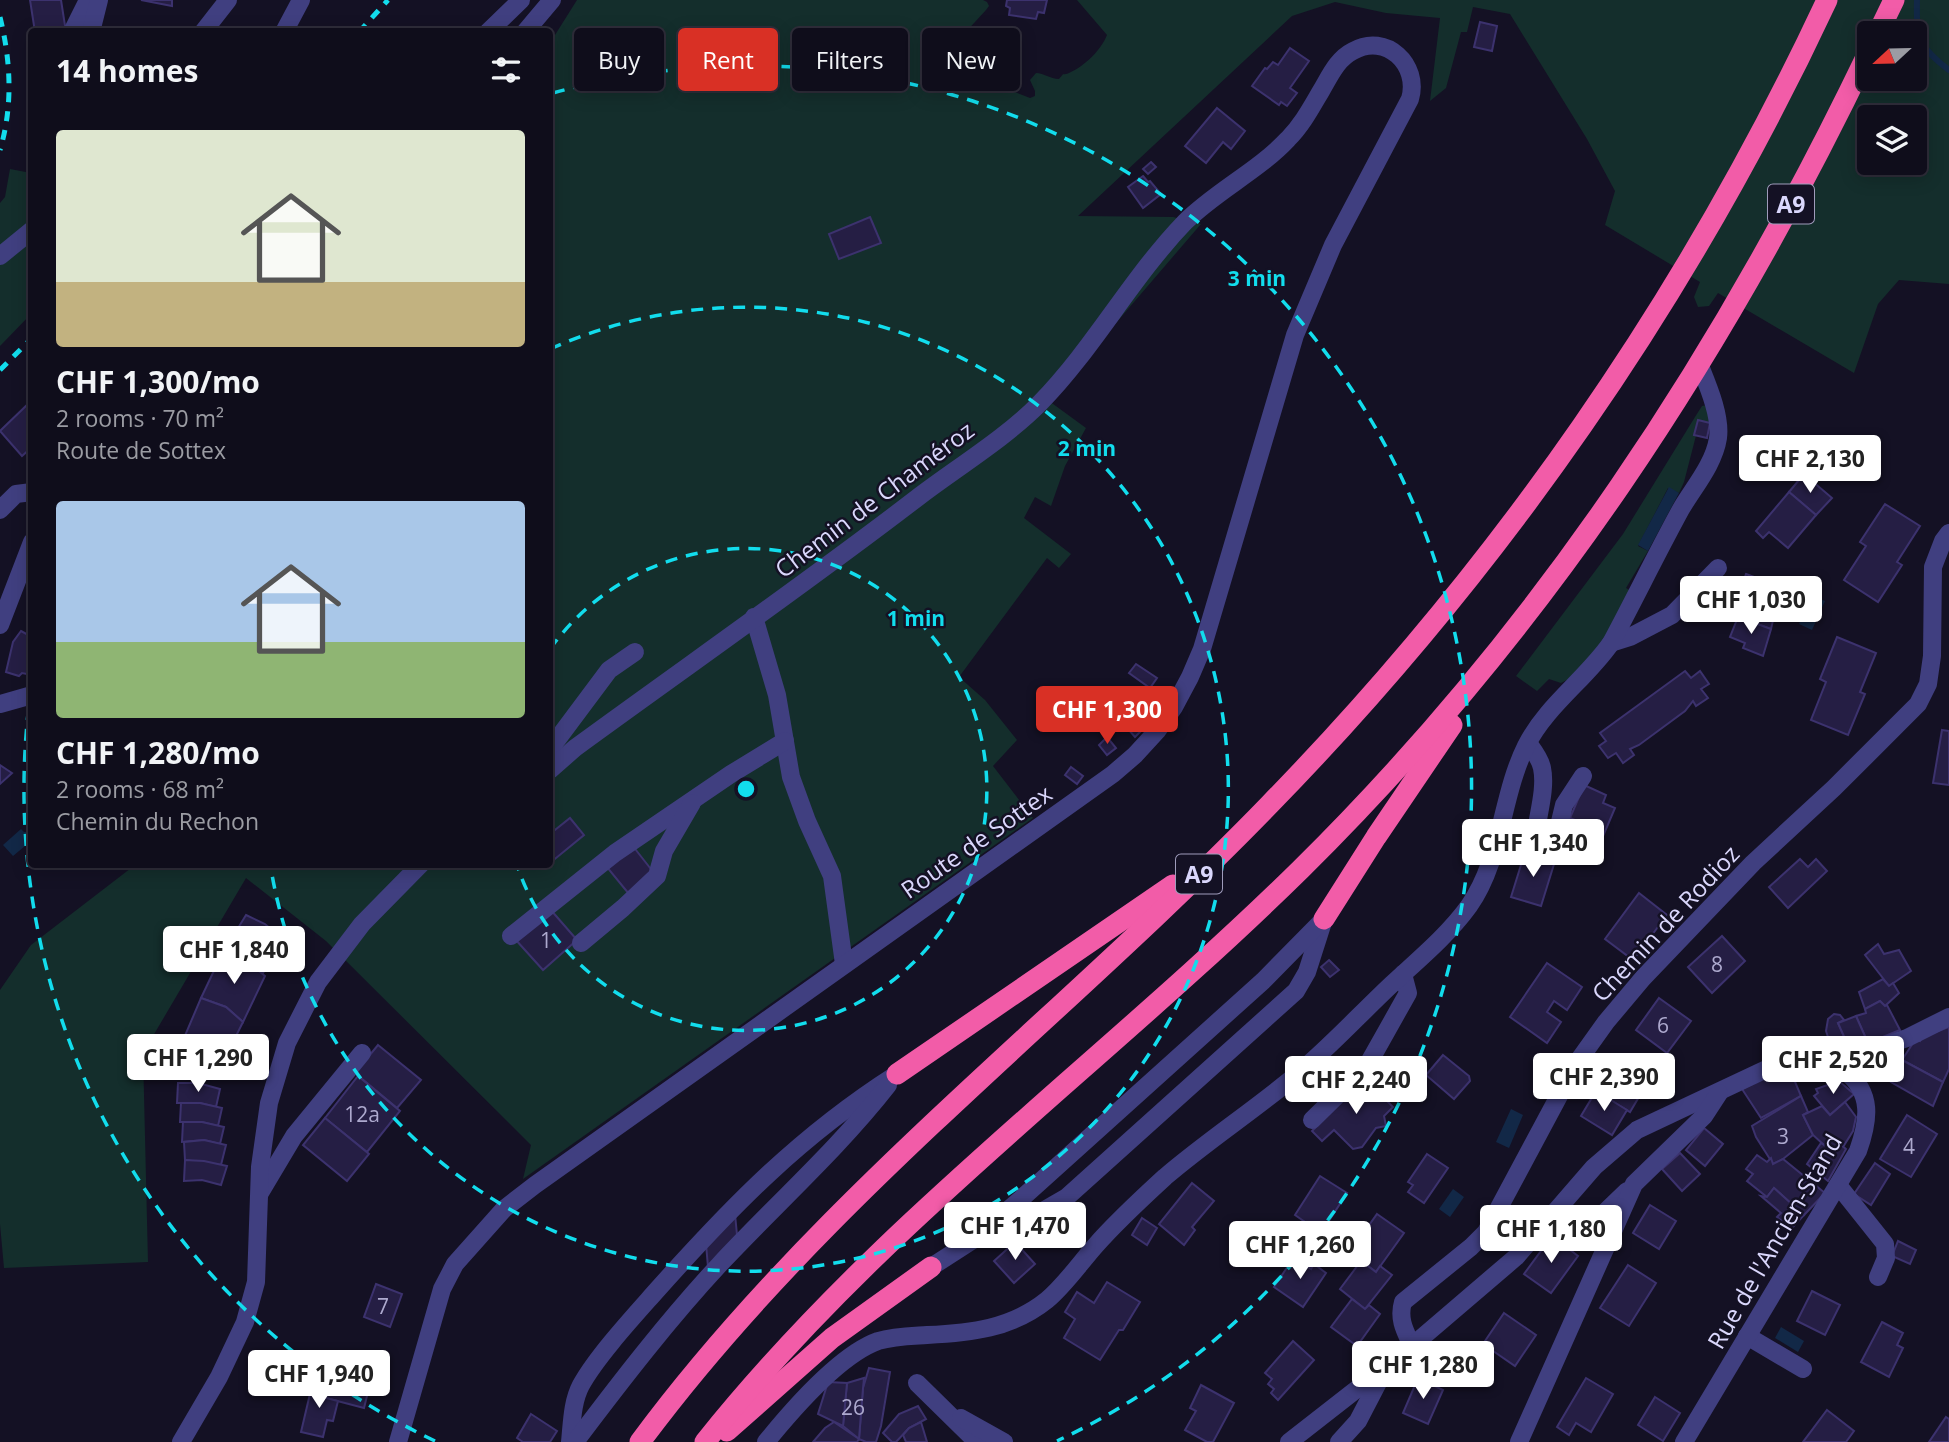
<!DOCTYPE html>
<html lang="en">
<head>
<meta charset="utf-8">
<style>
  body { margin:0; font-family:"Open Sans",sans-serif; background:#1d1b28; color:#f1f3f6; height:100vh; display:flex; flex-direction:column; font-size:26px; white-space:nowrap }
  * { box-sizing:border-box; margin:0 }
  p { font-size:23px; color:#9b9ca3 }
  .icon { flex:none; width:38px; height:38px; fill:none; stroke:currentColor; stroke-width:2; stroke-linecap:round; stroke-linejoin:round }
  .map { position:relative; flex:1; overflow:hidden }
  .panel { position:absolute; left:28px; top:28px; width:525px; height:840px; display:flex; flex-direction:column; background:#0f0d1b; border-radius:7px; box-shadow:0 4px 18px #0003,0 0 0 2px #2f2d3a }
  .panel>* { flex:none }
  .top-card { position:absolute; left:574px; top:28px; width:665px; height:63px; display:flex; gap:14px }
  .needle { width:46px; rotate:248deg }
  .fabs { position:absolute; left:1857px; top:21px; display:grid; gap:14px }
  .fabs a { display:grid; place-items:center; width:70px; height:70px; border-radius:7px; background:#0f0d1b; box-shadow:0 4px 18px #0003,0 0 0 2px #2f2d3a; font-size:35px }
  .price { position:absolute; translate:-50% -60px; padding:0 16px; border-radius:7px; background:#fff; color:#222; font-size:23px; line-height:46px; filter:drop-shadow(0 2px 4px #0008) }
  .price::after { content:''; position:absolute; left:50%; top:42px; width:21px; height:16px; margin-left:-10px; background:inherit; clip-path:polygon(0 0,100% 0,50% 100%) }
  .price.active { background:#d93025; color:#fff }
  ul { padding:0; list-style:none }
  li { display:grid; align-content:center; gap:14px; height:371px; padding:0 28px }
  li span { display:grid; place-items:center; height:217px; border-radius:7px; color:#555 }
  li>.icon { margin-inline-start:auto }
  span .icon { width:126px; height:126px; fill:#fffc; stroke-width:1 }
  li b { font-size:30px }
  h2 { display:flex; justify-content:space-between; align-items:center; height:84px; padding:0 28px; font-size:30px }
  .tag { padding:0 24px; border-radius:7px; background:#0f0d1b; box-shadow:0 4px 18px #0003,0 0 0 2px #2f2d3a; font-size:24px; line-height:63px }
  .tag.active { background:#d93025; color:#fff }
  .map>svg:first-child { display:block }
</style>
</head>
<body>
<div class="map">
<svg width="1949" height="1442" viewBox="0 0 1949 1442">
  <rect width="100%" height="100%" fill="#141124"/>
  <g fill="#142e2c" fill-rule="evenodd">
    <path d="M577 0H983L987 2 989 6 986 10 963 35 939 53C938 59 938 65 941 70 950 88 968 64 978 59H988L1012 64V73L1007 75 988 74 985 76V80L1030 98 1035 96V91L1030 80 1036 73C1044 73 1050 79 1059 79 1067 70 1059 77 1069 73 1085 66 1101 50 1107 35L1077 0H1949V284L1899 280 1878 304 1854 373 1718 293 1709 306 1698 307 1694 297 1700 282 1605 225 1615 191 1587 139 1510 14 1473 7 1467 32H1461L1446 88 1430 101 1440 18 1386 13 1335 2 1292 16 1078 216 1173 217 1201 224 1049 401 1086 428 1065 466 1051 506 1035 497 1024 518 1071 554 1059 568 1047 558 959 677 985 700 1017 740 993 766 1033 818 523 1179 531 1145 326 941 246 878 143 1053 148 1262 4 1268 0 1224V990L31 945 135 865 550 864V43ZM1869 33H1914V79H1869ZM1869 117H1914V163H1869Z"/>
    <polygon points="10,169 31,173 31,314 0,346 0,203 5,197"/>
    <path d="M1707 405 1711 422 1699 424 1684 482 1679 493 1668 488 1638 546 1648 551 1626 588 1631 591C1614 623 1596 667 1561 683L1549 679 1537 691 1516 676 1623 534 1695 417 1702 406Z"/>
  </g>
  <g fill="#122847">
    <polygon points="1669,487 1679,493 1648,551 1638,545"/>
    <polygon points="1811,595 1825,601 1812,630 1799,624"/>
    <polygon points="21,829 24,832 30,832 31,841 13,856 3,845"/>
    <polygon points="1511,1109 1523,1115 1509,1148 1496,1142"/>
    <polygon points="1453,1189 1464,1197 1450,1217 1439,1209"/>
    <polygon points="1781,1327 1804,1341 1798,1352 1775,1338"/>
  </g>
  <g fill="none" stroke-linecap="round" stroke-linejoin="round">
    <path stroke="#122847" stroke-width="6" d="M1917 0C1916 38 1919 47 1949 70"/>
  </g>
  <g fill="#251e44" stroke="#3c326e" stroke-width="2">
    <polygon points="30,0 61,0 66,32 35,32"/>
    <polygon points="141,0 172,0 172,6"/>
    <polygon points="1007,0 1047,0 1044,13 1038,12 1036,19 1009,15 1010,8 1006,6"/>
    <polygon points="1480,22 1497,26 1492,51 1474,47"/>
    <polygon points="1290,48 1309,61 1290,88 1297,93 1287,106 1281,102 1279,105 1252,86 1265,68 1267,69 1273,62 1278,65"/>
    <polygon points="1217,108 1245,131 1231,149 1223,142 1206,163 1185,146"/>
    <polygon points="1151,162 1156,167 1148,174 1143,169"/>
    <polygon points="1143,176 1148,182 1150,181 1161,194 1143,208 1128,187"/>
    <polygon points="870,217 881,243 839,259 829,234"/>
    <polygon points="28,404 32,408 32,447 22,456 0,431"/>
    <polygon points="1698,420 1710,423 1707,438 1694,435"/>
    <polygon points="1804,474 1832,498 1816,515 1789,492"/>
    <polygon points="1789,492 1816,515 1788,548 1769,532 1763,538 1756,531"/>
    <polygon points="1885,504 1920,526 1897,562 1902,565 1878,602 1844,580 1866,546 1860,542"/>
    <polygon points="1746,574 1781,587 1776,608 1739,594"/>
    <polygon points="1741,595 1776,608 1771,629 1734,615"/>
    <polygon points="1738,617 1771,629 1763,656 1743,648 1745,643 1730,637"/>
    <polygon points="21,631 32,637 32,675 22,673 19,676 6,672 13,642"/>
    <polygon points="1837,637 1876,653 1860,692 1865,694 1848,735 1811,720 1826,682 1820,679"/>
    <polygon points="1136,664 1157,678 1150,688 1129,673"/>
    <polygon points="1685,671 1691,678 1700,671 1709,684 1701,689 1708,698 1696,706 1693,701 1685,711 1639,745 1630,749 1634,755 1623,763 1616,753 1608,758 1599,746 1606,741 1600,733"/>
    <polygon points="1126,717 1140,732 1135,737 1121,721"/>
    <polygon points="1942,730 1949,731 1949,785 1933,783"/>
    <polygon points="1107,737 1116,748 1107,755 1099,745"/>
    <polygon points="0,765 12,773 0,784"/>
    <polygon points="1071,767 1083,776 1077,784 1065,775"/>
    <polygon points="1584,785 1606,795 1603,803 1615,808 1601,841 1577,830 1580,822 1570,818"/>
    <polygon points="570,818 584,835 550,863 550,834"/>
    <polygon points="632,845 654,873 629,894 606,866"/>
    <polygon points="1525,852 1555,861 1541,906 1511,897"/>
    <polygon points="1800,859 1808,867 1816,859 1827,871 1788,908 1769,887"/>
    <polygon points="1639,893 1667,915 1633,960 1605,939"/>
    <polygon points="550,909 577,940 543,970 515,939"/>
    <polygon points="246,915 265,924 283,939 263,973 247,961 221,956"/>
    <polygon points="1722,936 1745,961 1712,993 1688,967"/>
    <polygon points="1878,944 1884,954 1899,950 1911,971 1889,986 1865,955"/>
    <polygon points="221,956 247,961 265,976 243,1022 226,1007 201,998"/>
    <polygon points="1329,960 1339,970 1330,977 1321,967"/>
    <polygon points="1547,963 1582,987 1567,1010 1554,1001 1547,1012 1561,1022 1547,1043 1510,1017"/>
    <polygon points="1883,979 1889,986 1893,983 1899,993 1885,1006 1880,1001 1865,1009 1859,992"/>
    <polygon points="201,998 226,1007 243,1022 223,1062 202,1049 181,1045"/>
    <polygon points="1659,998 1691,1021 1667,1053 1636,1030"/>
    <polygon points="1880,1001 1885,1006 1887,1005 1900,1030 1868,1043 1856,1016 1866,1013 1865,1009"/>
    <polygon points="1834,1014 1840,1015 1844,1020 1838,1023 1850,1050 1834,1055 1826,1031 1828,1019"/>
    <polygon points="1856,1016 1868,1043 1850,1050 1838,1023"/>
    <polygon points="1949,1027 1949,1069 1943,1082 1902,1060 1915,1040 1920,1041 1922,1037"/>
    <polygon points="378,1045 421,1080 397,1108 355,1073"/>
    <polygon points="1887,1050 1902,1060 1876,1079 1861,1059"/>
    <polygon points="1443,1055 1469,1076 1470,1081 1454,1099 1426,1075"/>
    <polygon points="1902,1060 1943,1082 1933,1106 1891,1082 1896,1071 1893,1068"/>
    <polygon points="1613,1064 1646,1085 1630,1112 1596,1091"/>
    <polygon points="1788,1065 1801,1096 1761,1118 1742,1089"/>
    <polygon points="358,1076 400,1111 367,1152 325,1118"/>
    <polygon points="1364,1078 1393,1107 1384,1116 1386,1126 1376,1128 1362,1147 1353,1149 1334,1130 1322,1141 1312,1131"/>
    <polygon points="1839,1081 1854,1094 1830,1115 1814,1096 1818,1093 1816,1089"/>
    <polygon points="178,1083 198,1083 220,1089 216,1107 200,1103 177,1103"/>
    <polygon points="1596,1091 1627,1110 1612,1135 1581,1116"/>
    <polygon points="1801,1096 1808,1112 1803,1115 1813,1135 1783,1159 1773,1164 1756,1137 1752,1126"/>
    <polygon points="1845,1102 1856,1117 1853,1131 1843,1147 1831,1137 1824,1145 1813,1135 1803,1115 1822,1106 1830,1115"/>
    <polygon points="181,1103 200,1103 222,1108 218,1126 202,1122 180,1122"/>
    <polygon points="1907,1115 1937,1134 1911,1177 1880,1159"/>
    <polygon points="325,1118 369,1154 347,1181 303,1145"/>
    <polygon points="183,1122 202,1122 224,1127 220,1144 204,1140 182,1142"/>
    <polygon points="1704,1128 1723,1144 1705,1166 1686,1150"/>
    <polygon points="1831,1137 1846,1149 1828,1181 1807,1164 1821,1143 1824,1145"/>
    <polygon points="204,1140 226,1145 221,1165 185,1160 184,1142"/>
    <polygon points="1680,1153 1700,1174 1682,1191 1662,1169"/>
    <polygon points="1427,1154 1448,1168 1424,1203 1408,1192 1413,1185 1408,1182"/>
    <polygon points="1757,1155 1767,1162 1771,1158 1773,1164 1783,1159 1825,1193 1804,1215 1774,1188 1767,1197 1747,1181 1753,1174 1746,1169"/>
    <polygon points="185,1160 204,1161 227,1166 221,1185 202,1180 184,1181"/>
    <polygon points="1875,1163 1890,1174 1871,1205 1854,1194"/>
    <polygon points="1320,1176 1347,1193 1321,1233 1295,1215"/>
    <polygon points="1192,1183 1214,1201 1192,1227 1195,1230 1184,1245 1159,1224"/>
    <polygon points="1774,1188 1804,1215 1791,1229 1777,1217 1781,1213 1761,1196 1767,1197"/>
    <polygon points="1650,1205 1676,1221 1659,1249 1633,1233"/>
    <polygon points="735,1214 737,1235 708,1267 706,1244"/>
    <polygon points="1377,1214 1404,1233 1376,1272 1350,1252"/>
    <polygon points="1142,1218 1157,1228 1147,1245 1132,1235"/>
    <polygon points="1305,1222 1321,1233 1324,1228 1334,1235 1311,1269 1285,1251"/>
    <polygon points="1552,1236 1578,1256 1551,1293 1524,1274"/>
    <polygon points="1898,1241 1916,1250 1910,1264 1892,1256"/>
    <polygon points="1015,1242 1035,1264 1014,1283 994,1261"/>
    <polygon points="1294,1257 1311,1269 1314,1264 1326,1273 1303,1307 1274,1287"/>
    <polygon points="1361,1261 1376,1272 1380,1266 1392,1275 1365,1309 1340,1289"/>
    <polygon points="1628,1265 1656,1283 1629,1326 1600,1308"/>
    <polygon points="1107,1282 1140,1302 1123,1330 1119,1330 1100,1360 1064,1338 1075,1319 1065,1312 1077,1292 1094,1303"/>
    <polygon points="376,1284 402,1294 390,1327 364,1317"/>
    <polygon points="1812,1291 1840,1305 1825,1335 1797,1321"/>
    <polygon points="1352,1299 1365,1309 1369,1305 1380,1314 1357,1346 1331,1327"/>
    <polygon points="1504,1313 1536,1335 1515,1366 1483,1344"/>
    <polygon points="1882,1322 1903,1333 1897,1345 1903,1348 1889,1377 1861,1362"/>
    <polygon points="1293,1341 1314,1360 1278,1400 1271,1393 1274,1389 1268,1384 1272,1379 1265,1373"/>
    <polygon points="335,1361 380,1373 376,1385 370,1384 364,1408 326,1398"/>
    <polygon points="869,1368 890,1372 881,1426 876,1442 866,1442 859,1439 863,1388"/>
    <polygon points="864,1378 863,1388 859,1439 843,1426 847,1383"/>
    <polygon points="1418,1378 1443,1390 1428,1424 1403,1413"/>
    <polygon points="1586,1378 1613,1394 1591,1432 1576,1423 1569,1435 1557,1427"/>
    <polygon points="313,1381 329,1384 326,1398 338,1401 333,1421 327,1420 323,1437 301,1432"/>
    <polygon points="828,1382 847,1383 843,1426 818,1414"/>
    <polygon points="1201,1385 1234,1403 1213,1442 1207,1442 1185,1430 1196,1411 1190,1408"/>
    <polygon points="1655,1397 1680,1413 1663,1441 1638,1425"/>
    <polygon points="918,1406 926,1419 909,1428 896,1442 892,1442 883,1433 899,1414"/>
    <polygon points="1827,1410 1854,1431 1846,1442 1803,1442"/>
    <polygon points="531,1414 557,1431 550,1442 523,1442 517,1438"/>
    <polygon points="1946,1417 1949,1419 1949,1442 1929,1442"/>
    <polygon points="834,1422 859,1439 857,1442 813,1442 825,1428"/>
    <polygon points="921,1422 927,1442 906,1442 903,1435 909,1428"/>
  </g>
  <g fill="none" stroke-linecap="round" stroke-linejoin="round">
    <g stroke="#403f80" stroke-width="18">
      <polyline points="72,32 88,0"/>
      <polyline points="91,32 99,0"/>
      <polyline points="203,32 228,0"/>
      <polyline points="284,32 301,0"/>
      <polyline points="488,32 521,0"/>
      <polyline points="525,32 552,0"/>
      <polyline points="0,256 32,230"/>
      <polyline points="0,510 16,494 32,492"/>
      <polyline points="754,617 777,695 791,777 807,821 832,876 844,964"/>
      <polyline points="0,625 32,542"/>
      <polyline points="1611,643 1630,637 1672,615 1718,568"/>
      <polyline points="0,704 32,695"/>
      <path d="M1528 743C1533 750 1540 758 1542 768 1546 787 1539 811 1536 831 1542 838 1547 840 1556 838L1564 805 1583 776"/>
      <polyline points="550,749 609,670 635,652"/>
      <polyline points="511,936 615,853 731,774 785,741"/>
      <polyline points="581,943 623,908 657,876 664,851 692,803"/>
      <polyline points="1838,1065 1843,1060 1907,1038 1949,1017"/>
      <polyline points="1312,1120 1367,1066 1408,993 1403,974"/>
      <polyline points="1838,1185 1885,1244 1886,1258 1878,1277"/>
      <polyline points="260,1193 294,1136 362,1053"/>
      <polyline points="983,1236 1022,1223 1067,1197 1296,991 1307,972 1323,922"/>
      <polyline points="1574,1242 1627,1191"/>
      <polyline points="931,1267 973,1240 1022,1198 1263,981 1324,919"/>
      <polyline points="1747,1336 1803,1369"/>
      <path d="M1412 1346C1405 1331 1398 1319 1403 1302L1471 1247 1486 1232 1576 1064 1606 1022 1643 978 1753 863 1834 788 1918 704 1928 684 1932 656 1933 567 1943 541 1949 533"/>
      <polyline points="917,1383 977,1442"/>
      <polyline points="961,1418 1004,1442"/>
      <polyline points="181,1442 219,1377 245,1322 256,1282 260,1167 269,1103 287,1043 318,982 362,924 421,864"/>
      <path d="M398 1442 442 1289 455 1264 504 1209 535 1185 1113 774 1135 755 1157 731 1174 707 1190 677 1202 649 1295 335 1333 245 1410 99C1420 65 1386 32 1353 51 1337 59 1330 76 1321 91 1311 108 1302 125 1288 139 1258 171 1216 191 1185 222 1131 278 1094 348 1040 403 1008 436 958 467 921 495 808 582 690 664 575 748L550 770"/>
      <path d="M570 1442C572 1423 572 1402 581 1385 597 1356 634 1316 657 1290 733 1205 800 1136 897 1074"/>
      <path d="M575 1442C621 1381 668 1320 720 1264 776 1204 838 1149 888 1085"/>
      <path d="M766 1442C792 1410 839 1355 878 1341 894 1336 910 1336 927 1335 970 1333 1011 1329 1047 1300 1065 1285 1080 1263 1096 1245 1117 1221 1141 1199 1165 1177 1207 1141 1253 1111 1295 1076 1329 1048 1360 1014 1392 984 1419 959 1448 935 1469 906 1502 859 1501 796 1526 746 1546 706 1586 679 1611 643 1635 598 1657 553 1681 509 1694 487 1714 464 1718 438 1721 416 1708 386 1700 366"/>
      <path d="M1289 1442 1412 1346 1516 1257 1594 1167 1637 1130 1794 1056C1815 1054 1829 1057 1845 1071 1873 1093 1869 1120 1858 1151L1684 1442"/>
      <polyline points="1339,1442 1358,1421 1384,1371"/>
      <polyline points="1519,1442 1634,1184 1704,1116 1719,1093"/>
    </g>
    <g stroke="#f25ca8" stroke-width="21">
      <polyline points="1878,33 1894,0"/>
      <polyline points="1324,919 1376,837 1452,725"/>
      <polyline points="897,1074 1173,885"/>
      <polyline points="727,1431 832,1338 931,1267"/>
      <path d="M640 1442C819 1200 1062 1019 1270 804 1499 569 1688 298 1827 0"/>
      <path d="M705 1442C878 1225 1104 1063 1301 869 1542 631 1722 357 1869 51"/>
    </g>
    <g stroke="#12dded" stroke-width="5" stroke-dasharray="10 9" stroke-linecap="butt">
      <path d="M0 17C11 62 13 106 0 150"/>
      <polyline points="359,32 388,0"/>
      <polyline points="0,370 32,338"/>
    </g>
  </g>
  <g fill="none" stroke="#12dded" stroke-width="3.5" stroke-dasharray="12 9">
    <path d="M550 649A241 241 0 1 1 517 865"/>
    <path d="M550 349A482 482 0 1 1 271 869"/>
    <path d="M435 1441A722 722 0 0 1 31 689M553 93A722 722 0 0 1 1057 1441"/>
  </g>
  <g text-anchor="middle" dominant-baseline="central" stroke-width="5" stroke-linejoin="round" paint-order="stroke">
    <g font-size="21" fill="#ada9ce">
      <text x="546" y="940">1</text>
      <text x="1717" y="964">8</text>
      <text x="1663" y="1025">6</text>
      <text x="362" y="1114">12a</text>
      <text x="1783" y="1136">3</text>
      <text x="1909" y="1146">4</text>
      <text x="383" y="1306">7</text>
      <text x="853" y="1407">26</text>
    </g>
    <g fill="#141124" stroke="#9f9cbb" stroke-width="2">
      <rect x="1768" y="184.5" width="46" height="39" rx="5"/>
      <rect x="1176" y="854.5" width="46" height="39" rx="5"/>
    </g>
    <g font-size="23" font-weight="bold" fill="#dad7fc">
      <text x="1791" y="204">A9</text>
      <text x="1199" y="874">A9</text>
    </g>
    <g font-size="24" fill="#dad7fc" stroke="#141124">
      <text transform="translate(874 499) rotate(-37)">Chemin de Chaméroz</text>
      <text transform="translate(976 841) rotate(-35)">Route de Sottex</text>
      <text transform="translate(1665 923) rotate(-47)">Chemin de Rodioz</text>
      <text transform="translate(1774 1241) rotate(-60)">Rue de l'Ancien-Stand</text>
    </g>
  </g>
  <circle cx="746" cy="789" r="10" fill="#12dded" stroke="#141124" stroke-width="3.5"/>
  <g font-size="21" text-anchor="middle" font-weight="bold" fill="#12dded" stroke="#141124" stroke-width="5" stroke-linejoin="round" paint-order="stroke">
    <text x="1257" y="286">3 min</text>
    <text x="1087" y="456">2 min</text>
    <text x="916" y="626">1 min</text>
  </g>
</svg>
<div class="fabs">
<a><svg class="needle" viewBox="-14 -14 28 28"><path d="M0-13l5 13h-10z" fill="#e53935"/><path d="M0 13l5-13h-10z" fill="#9b9ca3"/></svg></a>
<a><svg class="icon" aria-label="layers" viewBox="0 0 24 24"><path d="M12 4l9 5-9 5-9-5zM3 14l9 5 9-5"/></svg></a>
</div>
<b class="price" style="left:1810px;top:495px">CHF 2,130</b>
<b class="price" style="left:1751px;top:636px">CHF 1,030</b>
<b class="price active" style="left:1107px;top:746px">CHF 1,300</b>
<b class="price" style="left:1533px;top:879px">CHF 1,340</b>
<b class="price" style="left:234px;top:986px">CHF 1,840</b>
<b class="price" style="left:198px;top:1094px">CHF 1,290</b>
<b class="price" style="left:1833px;top:1096px">CHF 2,520</b>
<b class="price" style="left:1604px;top:1113px">CHF 2,390</b>
<b class="price" style="left:1356px;top:1116px">CHF 2,240</b>
<b class="price" style="left:1015px;top:1262px">CHF 1,470</b>
<b class="price" style="left:1551px;top:1265px">CHF 1,180</b>
<b class="price" style="left:1300px;top:1281px">CHF 1,260</b>
<b class="price" style="left:1423px;top:1401px">CHF 1,280</b>
<b class="price" style="left:319px;top:1410px">CHF 1,940</b>
<div class="top-card">
<a class="tag">Buy</a>
<a class="tag active">Rent</a>
<a class="tag">Filters</a>
<a class="tag">New</a>
</div>
<section class="panel">
<h2>14 homes<svg class="icon" aria-label="filters" viewBox="0 0 24 24"><path d="M4 7h16M4 17h16"/><circle cx="9" cy="7" r="2"/><circle cx="15" cy="17" r="2"/></svg></h2>
<ul>
<li><span style="background:linear-gradient(#dfe7d0 70%,#c2b280 0)"><svg class="icon" aria-label="home" viewBox="0 0 24 24"><path d="M3 11l9-7 9 7M6 9v11h12V9"/></svg></span><div><b>CHF 1,300/mo</b><p>2 rooms · 70 m²</p><p>Route de Sottex</p></div></li>
<li><span style="background:linear-gradient(#a9c7e8 65%,#8fb573 0)"><svg class="icon" aria-label="home" viewBox="0 0 24 24"><path d="M3 11l9-7 9 7M6 9v11h12V9"/></svg></span><div><b>CHF 1,280/mo</b><p>2 rooms · 68 m²</p><p>Chemin du Rechon</p></div></li>
</ul>
</section>
</div>
</body>
</html>
